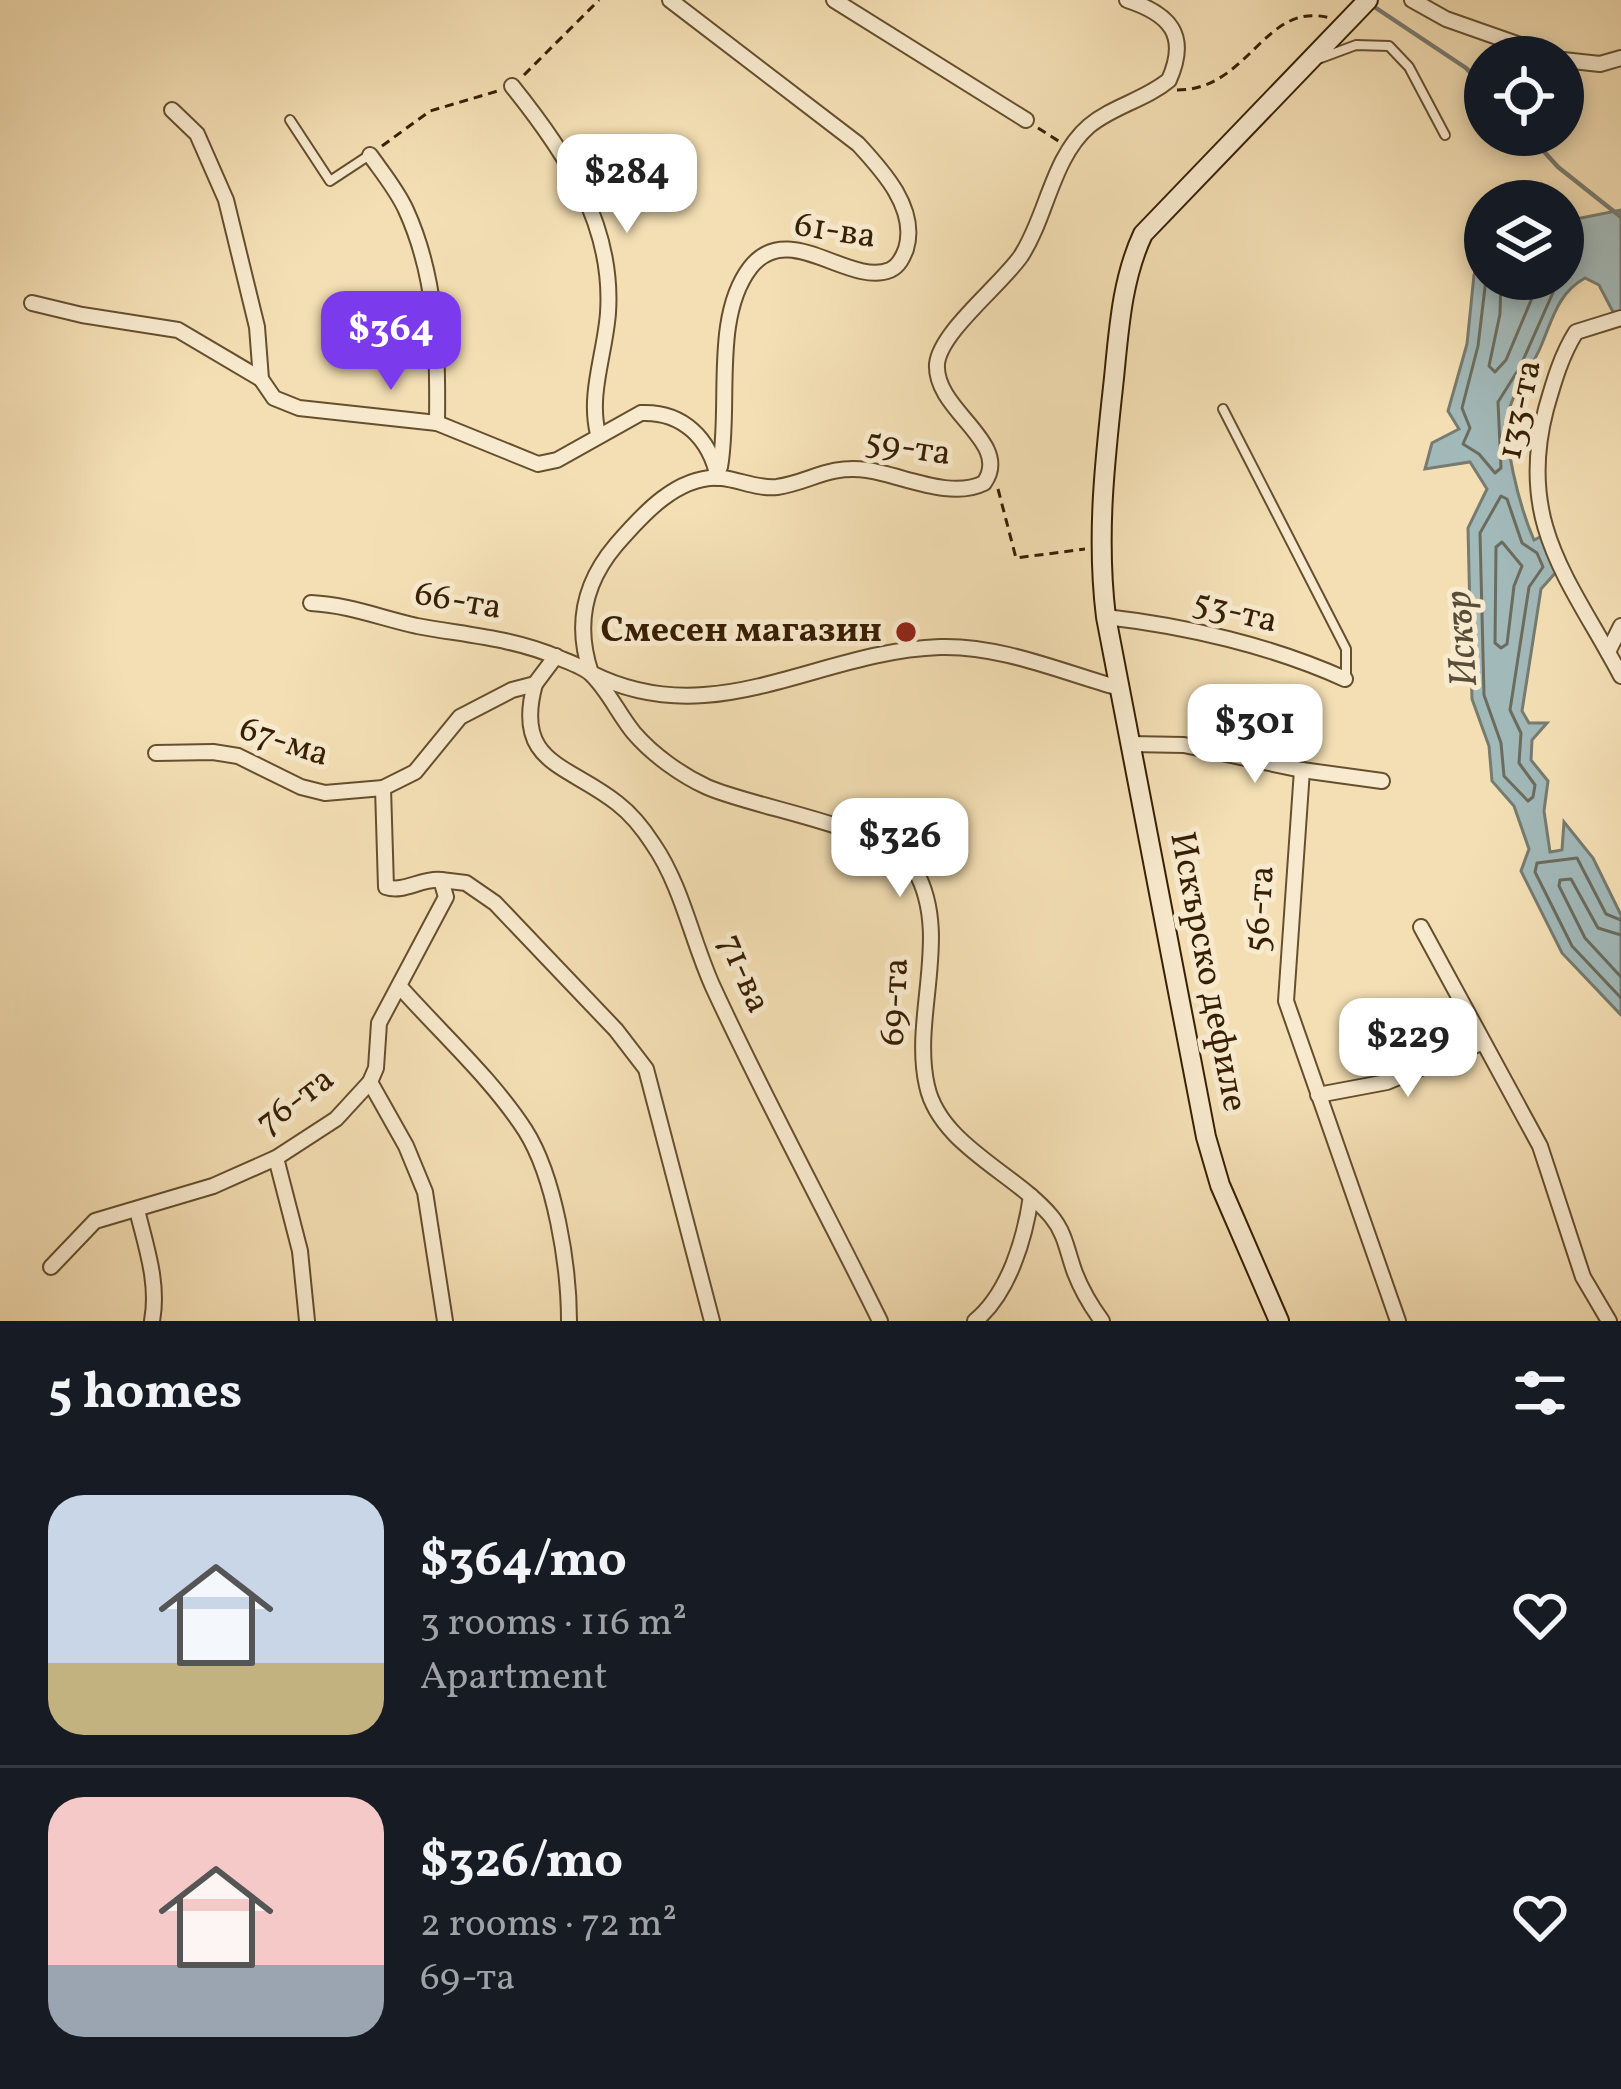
<!DOCTYPE html>
<html lang="en">
<head>
<meta charset="utf-8">
<style>
  body { margin:0; font-family:Vollkorn,serif; background:#20242c; color:#f1f3f6; height:100vh; display:flex; flex-direction:column; font-size:45px; white-space:nowrap }
  * { box-sizing:border-box; margin:0 }
  p { font-size:39px; color:#9ea1a6 }
  .icon { flex:none; width:66px; height:66px; fill:none; stroke:currentColor; stroke-width:2; stroke-linecap:round; stroke-linejoin:round }
  .map { position:relative; height:1321px; overflow:hidden }
  .drawer { display:flex; flex-direction:column; background:#171b24; flex:1 }
  .drawer>* { flex:none }
  .fabs { position:absolute; left:1464px; top:36px; display:grid; gap:24px }
  .fabs a { display:grid; place-items:center; width:120px; height:120px; border-radius:50%; background:#171b24; box-shadow:0 6px 18px #0003; font-size:60px }
  .price { position:absolute; translate:-50% -102px; padding:0 27px; border-radius:24px; background:#fff; color:#222; font-size:39px; line-height:78px; filter:drop-shadow(0 3px 6px #0008) }
  .price::after { content:''; position:absolute; left:50%; top:72px; width:36px; height:27px; margin-left:-18px; background:inherit; clip-path:polygon(0 0,100% 0,50% 100%) }
  .price.on { background:#7c3aed; color:#fff }
  ul { padding:0; list-style:none }
  li { display:flex; align-items:center; gap:36px; height:300px; padding:0 48px }
  li+li { border-top:3px solid #363941 }
  li span { display:grid; place-items:center; flex:none; width:336px; height:240px; border-radius:36px; color:#555 }
  li>.icon { margin-inline-start:auto }
  span .icon { width:144px; height:144px; fill:#fffc; stroke-width:1 }
  li b { font-size:51px }
  h2 { display:flex; justify-content:space-between; align-items:center; height:144px; padding:0 48px; font-size:51px }
  .map>svg:first-child { display:block }
</style>
</head>
<body>
<div class="map">
<svg width="1621" height="1321" viewBox="0 0 1621 1321">
  <rect width="100%" height="100%" fill="#f4dfb4"/>
  <filter id="stains"><feTurbulence type="fractalNoise" baseFrequency=".00167" numOctaves="4"/><feColorMatrix values="0 0 0 0 .2 0 0 0 0 .09 0 0 0 0 .02 0 0 0 .5 -.17"/></filter>
  <radialGradient id="worn" r=".72"><stop offset=".6" stop-color="#630" stop-opacity="0"/><stop offset="1" stop-color="#630" stop-opacity=".3"/></radialGradient>
  <path fill="#a2b9b9" stroke="#777b70" stroke-width="3" d="M1621 210V311L1613 312 1599 285 1585 278C1558 293 1553 318 1541 346 1533 366 1518 384 1511 404 1499 435 1521 510 1534 540L1542 536 1558 570 1541 589 1522 711 1529 723H1547L1532 740 1531 760 1548 781 1544 811 1550 852 1562 850 1564 822 1593 858 1621 915V1015L1562 953 1521 871 1529 849 1514 806 1492 781 1489 746 1472 699 1468 528 1487 489 1470 462 1425 469 1432 443 1459 429 1448 411 1467 344 1474 275 1485 242V279H1563V214L1576 219Z"/>
  <g fill="none" stroke-linecap="round" stroke-linejoin="round">
    <g stroke="#6c6c5e" stroke-width="3">
      <polyline points="1486,279 1478,346 1462,408 1470,428 1463,444 1479,454 1495,473 1501,468 1498,402 1520,367 1559,279"/>
      <polyline points="1501,279 1500,314 1489,366 1495,372 1506,360 1540,279"/>
      <polygon points="1501,496 1507,499 1522,543 1537,553 1543,567 1529,587 1510,710 1521,733 1519,763 1535,785 1533,797 1528,801 1504,776 1501,743 1484,695 1480,533"/>
      <polygon points="1502,542 1522,566 1514,586 1507,644 1501,648 1495,643 1496,547"/>
      <polyline points="1621,920 1606,914 1577,858 1537,863 1535,872 1572,946 1621,998"/>
      <polyline points="1621,935 1598,928 1571,879 1560,880 1559,886 1585,938 1621,977"/>
    </g>
    <g stroke="#777b70" stroke-width="4.5">
      <polyline points="1373,6 1466,68 1485,88"/>
      <polyline points="1529,135 1558,167 1621,217"/>
    </g>
    <g stroke="#664f2e" stroke-width="12">
      <g id="service">
        <polyline points="1321,58 1356,45 1389,46 1409,67 1445,135"/>
        <polyline points="290,120 330,181 368,156"/>
        <polyline points="1223,409 1346,649 1346,678"/>
      </g>
    </g>
    <g stroke="#664f2e" stroke-width="18">
      <g id="minor">
        <path d="M670 0 858 144C883 171 918 209 906 249 903 257 899 266 890 270 849 287 788 218 750 268 712 318 731 405 720 467"/>
        <polyline points="834,0 1026,120"/>
        <polyline points="1412,0 1446,19 1554,57"/>
        <polyline points="1563,60 1600,64 1621,58"/>
        <path d="M512 86C565 152 614 224 608 313 605 354 588 394 598 434"/>
        <path d="M172 110 197 134 226 200 257 327 261 379 274 398 299 408 437 423 538 464 557 460 641 413C683 411 710 439 718 478"/>
        <path d="M370 155C382 172 397 190 406 210 437 278 438 349 437 423"/>
        <polyline points="32,303 82,315 178,330 261,379"/>
        <path d="M1621 318 1576 332C1561 356 1554 381 1546 409 1516 524 1570 580 1621 676"/>
        <path d="M311 603C349 605 381 618 417 626 465 635 514 638 559 658 569 662 584 667 591 674 608 690 619 715 634 733 653 755 681 775 707 787 757 809 891 828 915 870 952 935 911 1017 927 1086 940 1145 1015 1173 1051 1216 1066 1234 1067 1252 1075 1273 1082 1291 1091 1306 1102 1321"/>
        <path d="M1106 617C1186 626 1272 646 1345 679"/>
        <polyline points="1608,652 1621,626"/>
        <path d="M535 684C513 764 568 764 617 803 630 813 644 830 653 844 682 886 692 941 713 987 765 1100 825 1209 880 1321"/>
        <path d="M1119 688C1062 672 1000 645 940 647 817 651 714 735 591 673 575 626 583 584 616 545 642 515 678 474 722 478 740 480 758 489 777 487 811 482 827 465 867 470 902 475 950 500 984 483 1013 442 934 411 937 364 940 332 1001 285 1021 256 1047 216 1052 158 1089 126 1113 106 1145 100 1169 80 1189 35 1170 14 1127 0"/>
        <polyline points="1130,744 1184,745 1302,770 1382,781"/>
        <polyline points="156,753 213,752 238,756 301,787 325,793 383,788 415,772 460,717 512,690 535,684 556,656"/>
        <polyline points="1302,770 1286,1001 1398,1321"/>
        <polyline points="441,880 466,883 495,903 616,1030 646,1069 712,1321"/>
        <polyline points="1421,927 1540,1146 1583,1277 1609,1321"/>
        <path d="M401 988C442 1034 491 1078 525 1130 555 1177 569 1266 569 1321"/>
        <polyline points="370,1082 406,1146 425,1192 445,1321"/>
        <polyline points="1318,1095 1387,1082 1481,1043"/>
        <polyline points="276,1158 300,1251 307,1321"/>
        <path d="M137 1210C146 1247 159 1283 152 1321"/>
        <path d="M51 1267 95 1221 213 1186 276 1158 336 1119 370 1082 376 1068 379 1023 446 897 441 880C421 878 404 893 386 887L383 788"/>
        <path d="M975 1321C1009 1293 1025 1238 1031 1196"/>
      </g>
    </g>
    <g stroke="#371f02" stroke-width="22">
      <path id="secondary" d="M1279 1321 1220 1185 1206 1137 1106 617C1096 536 1105 459 1114 378 1119 328 1122 279 1143 234L1368 0"/>
    </g>
    <g stroke="#371f02" stroke-width="3" stroke-dasharray="9 6" stroke-linecap="butt">
      <polyline points="524,75 599,0"/>
      <path d="M1177 90C1250 90 1264 0 1330 18"/>
      <polyline points="1038,128 1060,142"/>
      <polyline points="382,146 430,111 501,90"/>
      <polyline points="998,489 1016,558 1085,549"/>
    </g>
    <use href="#service" stroke="#f8eace" stroke-width="8"/>
    <use href="#minor" stroke="#f8eace" stroke-width="14"/>
    <use href="#secondary" stroke="#f8eace" stroke-width="18"/>
  </g>
  <circle fill="#8f2418" stroke="#f8eace" stroke-width="4.5" cx="906" cy="632" r="12"/>
  <g text-anchor="middle" dominant-baseline="central" stroke-width="10" stroke-linejoin="round" paint-order="stroke">
    <g font-size="36" fill="#371f02" stroke="#f8eace">
      <text transform="translate(835 232) rotate(9)">61-ва</text>
      <text transform="translate(1521 410) rotate(-78)">133-та</text>
      <text transform="translate(908 449) rotate(9)">59-та</text>
      <text transform="translate(458 602) rotate(10)">66-та</text>
      <text transform="translate(1235 613) rotate(14)">53-та</text>
      <text transform="translate(284 743) rotate(18)">67-ма</text>
      <text transform="translate(1261 909) rotate(-86)">56-та</text>
      <text transform="translate(1207 972) rotate(79)">Искърско дефиле</text>
      <text transform="translate(743 974) rotate(67)">71-ва</text>
      <text transform="translate(896 1002) rotate(-87)">69-та</text>
      <text transform="translate(296 1102) rotate(-37)">76-та</text>
    </g>
    <g font-size="36" font-weight="bold" fill="#371f02" stroke="#f8eace" text-anchor="end">
      <text x="882" y="632">Смесен магазин</text>
    </g>
    <g font-size="39" font-style="italic" fill="#574d39" stroke="#f8eace">
      <text transform="translate(1463 639) rotate(-94)">Искър</text>
    </g>
  </g>
  <rect width="100%" height="100%" filter="url(#stains)"/>
  <rect width="100%" height="100%" fill="url(#worn)"/>
</svg>
<div class="fabs">
<a><svg class="icon" aria-label="locate" viewBox="0 0 24 24"><circle cx="12" cy="12" r="6"/><path d="M12 2v4M12 18v4M2 12h4M18 12h4"/></svg></a>
<a><svg class="icon" aria-label="layers" viewBox="0 0 24 24"><path d="M12 4l9 5-9 5-9-5zM3 14l9 5 9-5"/></svg></a>
</div>
<b class="price" style="left:627px;top:236px">$284</b>
<b class="price on" style="left:391px;top:393px">$364</b>
<b class="price" style="left:1255px;top:786px">$301</b>
<b class="price" style="left:900px;top:900px">$326</b>
<b class="price" style="left:1408px;top:1100px">$229</b>
</div>
<section class="drawer">
<h2>5 homes<svg class="icon" aria-label="filters" viewBox="0 0 24 24"><path d="M4 7h16M4 17h16"/><circle cx="9" cy="7" r="2"/><circle cx="15" cy="17" r="2"/></svg></h2>
<ul>
<li><span style="background:linear-gradient(#c9d6e8 70%,#c2b280 0)"><svg class="icon" aria-label="home" viewBox="0 0 24 24"><path d="M3 11l9-7 9 7M6 9v11h12V9"/></svg></span><div><b>$364/mo</b><p>3 rooms · 116 m²</p><p>Apartment</p></div><svg class="icon" aria-label="heart" viewBox="0 0 24 24"><path d="M12 20l-8-8c-3-5 5-10 8-4 3-6 11-1 8 4z"/></svg></li>
<li><span style="background:linear-gradient(#f6c9c9 70%,#9aa5b1 0)"><svg class="icon" aria-label="home" viewBox="0 0 24 24"><path d="M3 11l9-7 9 7M6 9v11h12V9"/></svg></span><div><b>$326/mo</b><p>2 rooms · 72 m²</p><p>69-та</p></div><svg class="icon" aria-label="heart" viewBox="0 0 24 24"><path d="M12 20l-8-8c-3-5 5-10 8-4 3-6 11-1 8 4z"/></svg></li>
</ul>
</section>
</body>
</html>
